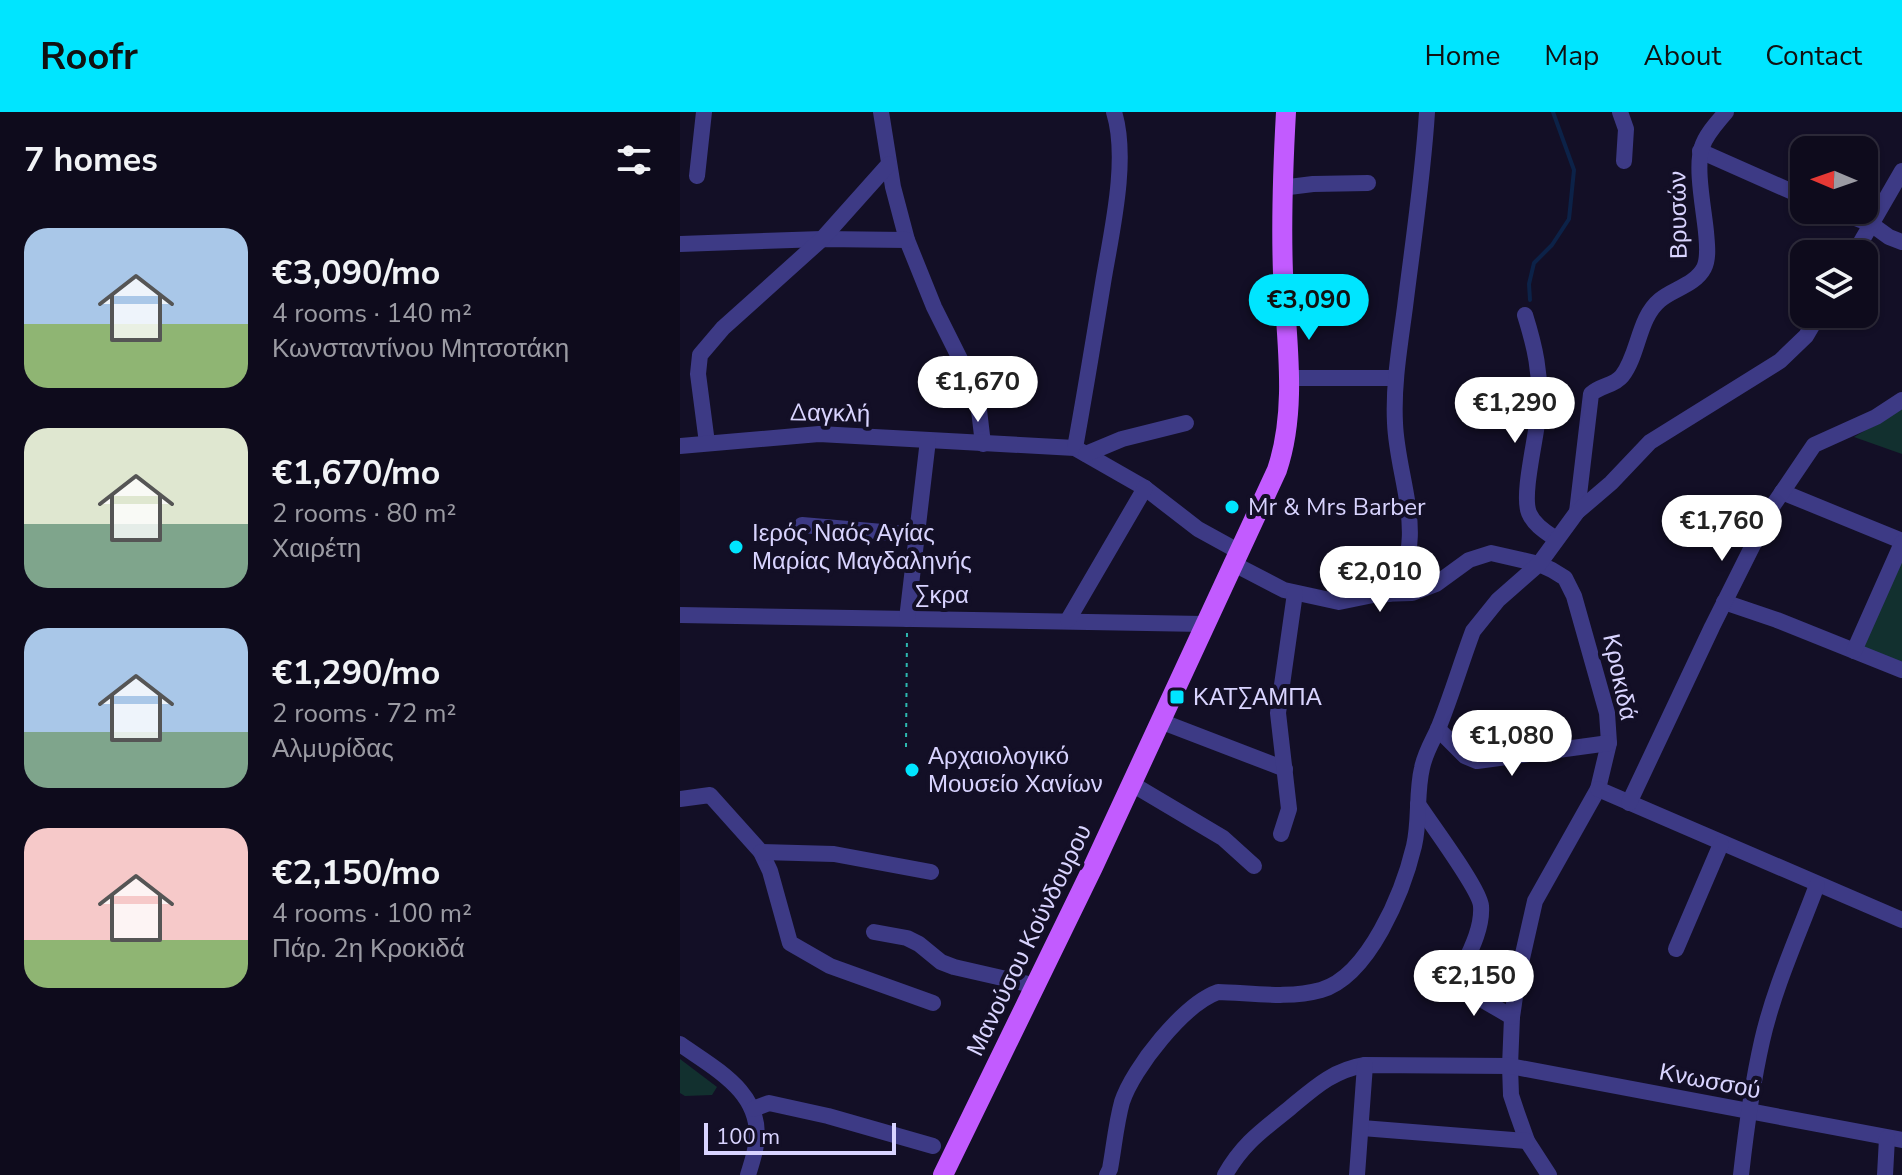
<!DOCTYPE html>
<html lang="en">
<head>
<meta charset="utf-8">
<style>
  body { margin:0; font-family:"Nunito Sans",sans-serif; background:#1c1929; color:#f1f3f6; height:100vh; display:flex; flex-direction:column; font-size:30px; white-space:nowrap }
  * { box-sizing:border-box; margin:0 }
  p { font-size:26px; color:#9b9ba3 }
  .icon { flex:none; width:44px; height:44px; fill:none; stroke:currentColor; stroke-width:2; stroke-linecap:round; stroke-linejoin:round }
  .map { position:relative; flex:1; overflow:hidden }
  .sheet { display:flex; flex-direction:column; background:#0e0b1c; width:680px }
  .sheet>* { flex:none }
  .needle { width:52px; rotate:272deg }
  .fabs { position:absolute; left:1110px; top:24px; display:grid; gap:16px }
  .fabs a { display:grid; place-items:center; width:88px; height:88px; border-radius:16px; background:#0e0b1c; box-shadow:0 2px 6px #0004,0 0 0 2px #2e2b3b; font-size:40px }
  .scale { position:absolute; left:24px; bottom:20px; width:192px; box-sizing:border-box; padding-left:8px; border:4px solid #d9d4ff; border-top:0; font-size:22px; line-height:28px; white-space:nowrap; color:#d9d4ff; -webkit-text-stroke:6px #130f26; paint-order:stroke }
  .price { position:absolute; translate:-50% -68px; padding:0 18px; border-radius:28px; background:#fff; color:#222; font-size:26px; line-height:52px; filter:drop-shadow(0 2px 4px #0008) }
  .price::after { content:''; position:absolute; left:50%; top:48px; width:24px; height:18px; margin-left:-12px; background:inherit; clip-path:polygon(0 0,100% 0,50% 100%) }
  .price.active { background:#00e5ff; color:#111 }
  ul { padding:0; list-style:none }
  li { display:flex; align-items:center; gap:24px; height:200px; padding:0 24px }
  li span { display:grid; place-items:center; flex:none; width:224px; height:160px; border-radius:24px; color:#555 }
  li>.icon { margin-inline-start:auto }
  span .icon { width:96px; height:96px; fill:#fffc; stroke-width:1 }
  li b { font-size:34px }
  h2 { display:flex; justify-content:space-between; align-items:center; height:96px; padding:0 24px; font-size:34px }
  header { display:flex; align-items:center; gap:48px; box-sizing:border-box; height:112px; padding:0 40px; background:#00e5ff; color:#111 }
  header strong { font-size:38px }
  nav { display:flex; gap:44px; margin-inline-start:auto; font-size:28px }
  main { display:flex; flex:1; min-height:0 }
  .map>svg:first-child { display:block }
</style>
</head>
<body>
<header>
<strong>Roofr</strong>
<nav><a>Home</a><a>Map</a><a>About</a><a>Contact</a></nav>
</header>
<main>
<section class="sheet">
<h2>7 homes<svg class="icon" aria-label="filters" viewBox="0 0 24 24"><path d="M4 7h16M4 17h16"/><circle cx="9" cy="7" r="2"/><circle cx="15" cy="17" r="2"/></svg></h2>
<ul>
<li><span style="background:linear-gradient(#a9c7e8 60%,#8fb573 0)"><svg class="icon" aria-label="home" viewBox="0 0 24 24"><path d="M3 11l9-7 9 7M6 9v11h12V9"/></svg></span><div><b>€3,090/mo</b><p>4 rooms · 140 m²</p><p>Κωνσταντίνου Μητσοτάκη</p></div></li>
<li><span style="background:linear-gradient(#dfe7d0 60%,#7fa58c 0)"><svg class="icon" aria-label="home" viewBox="0 0 24 24"><path d="M3 11l9-7 9 7M6 9v11h12V9"/></svg></span><div><b>€1,670/mo</b><p>2 rooms · 80 m²</p><p>Χαιρέτη</p></div></li>
<li><span style="background:linear-gradient(#a9c7e8 65%,#7fa58c 0)"><svg class="icon" aria-label="home" viewBox="0 0 24 24"><path d="M3 11l9-7 9 7M6 9v11h12V9"/></svg></span><div><b>€1,290/mo</b><p>2 rooms · 72 m²</p><p>Αλμυρίδας</p></div></li>
<li><span style="background:linear-gradient(#f6c9c9 70%,#8fb573 0)"><svg class="icon" aria-label="home" viewBox="0 0 24 24"><path d="M3 11l9-7 9 7M6 9v11h12V9"/></svg></span><div><b>€2,150/mo</b><p>4 rooms · 100 m²</p><p>Πάρ. 2η Κροκιδά</p></div></li>
</ul>
</section>
<div class="map">
<svg width="1222" height="1063" viewBox="0 0 1222 1063">
  <rect width="100%" height="100%" fill="#130f26"/>
  <g fill="#12302f">
    <polygon points="1222,297 1222,342 1174,325"/>
    <polygon points="1222,446 1222,551 1182,536"/>
    <polygon points="0,947 37,975 32,983 5,984 0,981"/>
  </g>
  <g fill="none" stroke-linecap="round" stroke-linejoin="round">
    <polyline stroke="#0c2248" stroke-width="4" points="850,188 849,172 854,151 872,133 889,107 894,58 873,0"/>
    <polyline stroke="#2fb8b0" stroke-width="2" stroke-dasharray="4 6" stroke-linecap="butt" points="226,635 227,520"/>
    <g stroke="#3d3a85" stroke-width="16">
      <polyline points="201,0 213,75 227,128 254,195 297,281 303,332"/>
      <polyline points="940,0 946,17 944,49"/>
      <polyline points="1020,39 1124,85"/>
      <polyline points="17,64 24,0"/>
      <polyline points="601,76 633,72 688,71"/>
      <polyline points="1155,98 1191,112 1209,125 1222,130"/>
      <polyline points="0,132 142,127 227,128"/>
      <polyline points="1174,142 1222,59"/>
      <path d="M845 203C855 235 861 262 859 295 858 320 841 382 849 401 854 413 866 420 876 427"/>
      <polyline points="608,266 716,266"/>
      <polyline points="27,331 18,262 20,243 43,216 142,127 209,52"/>
      <polyline points="0,334 139,322 395,336 465,376 518,417 558,439"/>
      <path d="M395 336C405 281 414 226 423 171 431 122 449 48 434 0"/>
      <polyline points="406,342 442,327 506,311"/>
      <polyline points="1102,380 1222,429"/>
      <path d="M897 400 911 282C921 273 934 274 942 264 959 242 958 206 980 188 993 177 1015 173 1024 156 1029 146 1027 132 1026 120 1024 98 1015 55 1022 35 1026 22 1037 11 1046 0"/>
      <polyline points="122,413 237,423"/>
      <polyline points="552,451 604,478 659,490 698,482 732,481 756,472 789,448 811,441 859,452 872,458 885,466 894,484 927,601 929,631 918,677 855,789 838,864 832,905 830,954 831,983 837,1001 847,1029 869,1063"/>
      <path d="M709 482C751 431 717 368 715 311 713 272 720 233 725 195 733 130 743 65 747 0"/>
      <polyline points="1044,490 1097,508 1222,558"/>
      <polyline points="0,503 524,512"/>
      <polyline points="227,507 248,328"/>
      <polyline points="388,508 465,376"/>
      <polyline points="1174,539 1222,431"/>
      <polyline points="480,609 605,657"/>
      <polyline points="758,617 785,644 797,649 929,631"/>
      <polyline points="452,672 543,726 574,754"/>
      <polyline points="918,677 1222,808"/>
      <polyline points="0,687 30,683 81,740 90,759 110,831 150,854 253,891"/>
      <polyline points="949,691 1032,515 1092,395 1134,333 1196,305 1222,288"/>
      <path d="M738 692C750 711 800 777 801 794 803 820 785 848 775 872L832 905"/>
      <polyline points="601,722 609,697 598,601 615,481"/>
      <polyline points="81,740 154,742 251,760"/>
      <polyline points="194,820 227,826 239,832 261,850 274,855 357,874"/>
      <polyline points="996,837 1041,732"/>
      <path d="M0 932C35 957 84 981 76 1032 75 1042 71 1053 68 1063"/>
      <polyline points="73,997 89,991 148,1004 253,1034"/>
      <polyline points="682,1016 847,1029"/>
      <path d="M427 1063 430 1057C434 1035 436 1012 442 990 453 956 504 892 538 880 572 881 609 887 641 878 689 864 723 780 734 734 740 709 736 681 742 656 745 641 752 630 758 617 771 585 781 551 793 519L818 488 859 452 897 400 931 371 970 330 1100 249 1126 224 1139 202"/>
      <path d="M545 1063C563 1031 583 1018 610 996 634 976 653 958 685 953L830 954 1222 1028"/>
      <polyline points="677,1063 685,953"/>
      <path d="M1061 1063C1066 1018 1072 973 1082 929 1094 876 1118 824 1137 773"/>
      <polyline points="1205,1063 1207,1026"/>
    </g>
    <path stroke="#c25bff" stroke-width="20" d="M263 1063 413 755 597 358C618 296 606 225 603 161 601 107 603 54 606 0"/>
  </g>
  <g fill="#00e5ff" stroke="#130f26" stroke-width="3">
    <circle cx="552" cy="395" r="8"/>
    <circle cx="56" cy="435" r="8"/>
    <rect x="489" y="577" width="16" height="16" rx="4"/>
    <circle cx="232" cy="658" r="8"/>
  </g>
  <g text-anchor="middle" dominant-baseline="central" stroke-width="8" stroke-linejoin="round" paint-order="stroke">
    <g font-size="24" fill="#d9d4ff" stroke="#130f26">
      <text transform="translate(998 103) rotate(-91)">Βρυσών</text>
      <text transform="translate(150 301) rotate(1)">Δαγκλή</text>
      <text x="262" y="483">Σκρα</text>
      <text transform="translate(940 565) rotate(78)">Κροκιδά</text>
      <text transform="translate(349 828) rotate(-64)">Μανούσου Κούνδουρου</text>
      <text transform="translate(1030 969) rotate(11)">Κνωσσού</text>
    </g>
    <g font-size="24" fill="#d9d4ff" stroke="#130f26" text-anchor="start">
      <text x="568" y="395">Mr &amp; Mrs Barber</text>
      <text x="72" y="421">Ιερός Ναός Αγίας<tspan x="72" dy="28">Μαρίας Μαγδαληνής</tspan></text>
      <text x="513" y="585">ΚΑΤΣΑΜΠΑ</text>
      <text x="248" y="644">Αρχαιολογικό<tspan x="248" dy="28">Μουσείο Χανίων</tspan></text>
    </g>
  </g>
</svg>
<div class="fabs">
<a><svg class="needle" viewBox="-14 -14 28 28"><path d="M0-13l5 13h-10z" fill="#e53935"/><path d="M0 13l5-13h-10z" fill="#9b9ba3"/></svg></a>
<a><svg class="icon" aria-label="layers" viewBox="0 0 24 24"><path d="M12 4l9 5-9 5-9-5zM3 14l9 5 9-5"/></svg></a>
</div>
<div class="scale">100 m</div>
<b class="price active" style="left:629px;top:230px">€3,090</b>
<b class="price" style="left:298px;top:312px">€1,670</b>
<b class="price" style="left:835px;top:333px">€1,290</b>
<b class="price" style="left:1042px;top:451px">€1,760</b>
<b class="price" style="left:700px;top:502px">€2,010</b>
<b class="price" style="left:832px;top:666px">€1,080</b>
<b class="price" style="left:794px;top:906px">€2,150</b>
</div>
</main>
</body>
</html>
